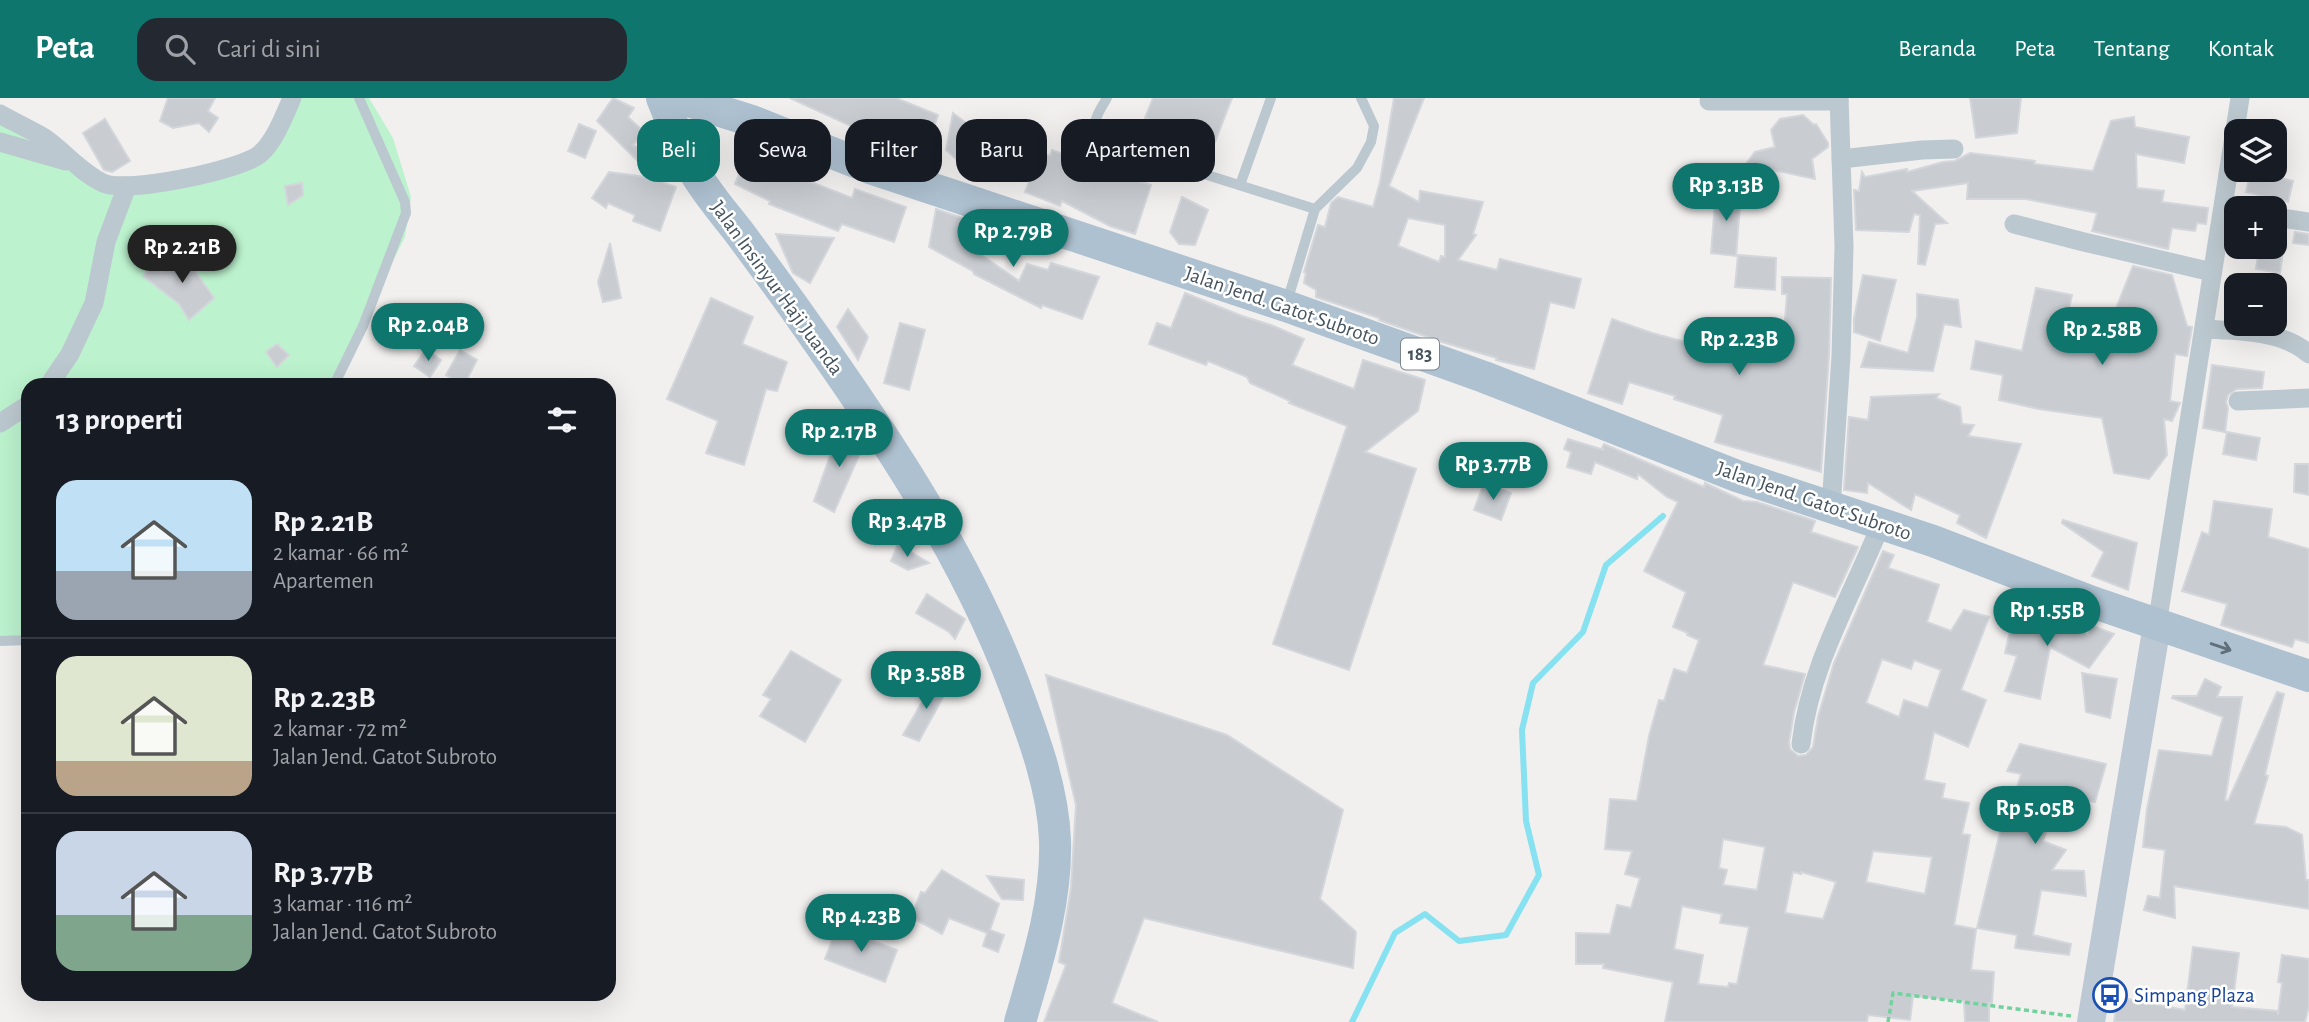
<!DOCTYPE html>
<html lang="id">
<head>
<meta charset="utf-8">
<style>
  body { margin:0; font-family:"Alegreya Sans",sans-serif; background:#242831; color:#f1f3f6; height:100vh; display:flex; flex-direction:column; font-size:26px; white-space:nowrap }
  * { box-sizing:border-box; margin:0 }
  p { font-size:23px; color:#9ea1a6 }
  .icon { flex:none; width:38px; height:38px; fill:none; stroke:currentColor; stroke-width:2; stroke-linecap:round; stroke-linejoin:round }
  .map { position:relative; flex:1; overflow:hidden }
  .drawer { position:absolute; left:21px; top:280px; width:595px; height:623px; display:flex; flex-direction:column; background:#171b24; border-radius:21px; box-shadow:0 7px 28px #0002 }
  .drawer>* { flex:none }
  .guide { position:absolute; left:637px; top:21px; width:665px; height:63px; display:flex; gap:14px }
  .tools { position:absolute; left:2224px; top:21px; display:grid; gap:14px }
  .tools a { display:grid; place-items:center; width:63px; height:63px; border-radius:14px; background:#171b24; box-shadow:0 7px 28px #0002; font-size:35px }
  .price { position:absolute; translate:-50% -60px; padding:0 16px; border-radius:24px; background:#0f766e; color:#fff; font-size:23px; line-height:46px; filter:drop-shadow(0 2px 4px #0008) }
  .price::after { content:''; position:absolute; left:50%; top:42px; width:21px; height:16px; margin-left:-10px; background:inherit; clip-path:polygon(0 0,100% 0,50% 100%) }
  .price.active { background:#222; color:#fff }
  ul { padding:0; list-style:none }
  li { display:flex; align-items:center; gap:21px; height:175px; padding:0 35px }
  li+li { border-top:2px solid #363941 }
  li span { display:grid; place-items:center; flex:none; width:196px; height:140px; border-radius:21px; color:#555 }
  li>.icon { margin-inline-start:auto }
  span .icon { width:84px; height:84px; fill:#fffc; stroke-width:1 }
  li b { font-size:30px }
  h2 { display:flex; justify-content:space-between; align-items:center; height:84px; padding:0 35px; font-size:30px }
  .pill { padding:0 24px; border-radius:21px; background:#171b24; box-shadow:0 7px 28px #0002; font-size:24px; line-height:63px }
  .pill.active { background:#0f766e; color:#fff }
  header { display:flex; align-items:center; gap:42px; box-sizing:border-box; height:98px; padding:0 35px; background:#0f766e; color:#fff }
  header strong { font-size:33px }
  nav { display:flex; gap:38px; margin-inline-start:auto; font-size:24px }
  .search { width:490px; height:63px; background:#242831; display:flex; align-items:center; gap:18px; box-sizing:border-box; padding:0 24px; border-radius:21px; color:#9ea1a6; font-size:26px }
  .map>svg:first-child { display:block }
</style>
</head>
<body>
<header>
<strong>Peta</strong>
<div class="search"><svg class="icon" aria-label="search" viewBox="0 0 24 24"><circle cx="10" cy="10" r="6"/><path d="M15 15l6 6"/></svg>Cari di sini</div>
<nav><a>Beranda</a><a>Peta</a><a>Tentang</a><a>Kontak</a></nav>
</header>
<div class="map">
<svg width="2309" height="924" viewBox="0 0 2309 924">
  <rect width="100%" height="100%" fill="#f2efef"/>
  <polygon fill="#bcf2ce" points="297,0 369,0 393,40 411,99 405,139 331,285 327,287 28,287 28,536 0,540 0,24 71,69 134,87 271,54"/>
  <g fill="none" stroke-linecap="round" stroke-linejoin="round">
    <polyline stroke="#86e1f1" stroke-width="6" points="1352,924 1395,835 1425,816 1459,843 1506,837 1539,777 1526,723 1522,632 1533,585 1583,534 1606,467 1663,418"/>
  </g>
  <g fill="#c9cdd2" stroke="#d3d6db" stroke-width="2" fill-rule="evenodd">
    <polygon points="168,0 215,0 208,13 218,20 209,34 199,25 173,30 160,23"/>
    <polygon points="613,0 634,10 628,19 645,35 633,47 669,65 664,85 676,89 660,133 633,123 635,117 608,105 606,110 592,100 609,74 655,80 597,23"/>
    <polygon points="790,0 896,0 938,17 925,55 914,51 913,53 862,33"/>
    <polygon points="1153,0 1232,0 1215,44 1145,20"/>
    <path d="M1394 0H1424L1389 88 1419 104 1420 93 1483 104 1473 136 1476 137 1458 162 1497 172 1500 161 1581 181 1574 210 1550 204 1534 271 1496 262 1497 260 1442 244 1379 222V220L1316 199V192L1304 185 1306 175 1304 174 1318 127 1325 129 1331 105 1338 99 1373 109 1380 84ZM1408 120 1445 127V159L1441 158 1439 164 1398 148Z"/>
    <polygon points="1970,0 2021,0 2017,35 1976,40"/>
    <polygon points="953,15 1000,51 980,83 946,52"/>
    <polygon points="1803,17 1814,27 1816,26 1828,45 1828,49 1812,61 1815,81 1746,66 1755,54 1775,49 1771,32 1780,21"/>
    <polygon points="2134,19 2135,29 2189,39 2184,65 2136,56 2137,90 2164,93 2162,104 2208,110 2206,126 2197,125 2195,133 2172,130 2168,151 2092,133 2097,115 2026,101 1967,101 1968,85 1912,93 1947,125 1935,126 1925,167 1918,166 1920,117 1914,116 1909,134 1856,132 1854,92 1859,93 1862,74 1865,79 1907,71 1907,74 1943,64 1955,63 1970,55 2035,63 2034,66 2093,73 2111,23"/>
    <polygon points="105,21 130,63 112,74 104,72 83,35"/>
    <polygon points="579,26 596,33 585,60 568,53"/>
    <polygon points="1010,40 1050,58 1052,52 1085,64 1088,52 1105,55 1101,71 1151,87 1135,136 1110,128 1062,103 1060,108 1025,94 1035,68 1017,61"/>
    <polygon points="778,53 783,55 777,71 852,100 855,91 906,109 894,144 842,126 838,133 769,106 770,103 735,86 746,59"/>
    <polygon points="2251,73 2293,83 2288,104 2246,94"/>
    <polygon points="302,85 303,97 288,107 285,88"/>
    <polygon points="1716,92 1741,94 1736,158 1711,155"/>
    <polygon points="1182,99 1208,112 1195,147 1179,146 1170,134"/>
    <polygon points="936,111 988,129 974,152 1019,183 1027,166 1048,172 1051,165 1099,179 1082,221 1042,207 1041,210 974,176 973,173 929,149"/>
    <polygon points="2295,134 2309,136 2309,147 2293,145"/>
    <polygon points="776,136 834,140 810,185 793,175"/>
    <polygon points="610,145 621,200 603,204 598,184"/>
    <polygon points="2259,150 2283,153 2280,175 2256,171"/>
    <polygon points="187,154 197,168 193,170 214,200 189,222 179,206 143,178 154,165 162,174"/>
    <polygon points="1738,157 1776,160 1775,192 1735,189"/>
    <polygon points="2133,168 2172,177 2187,228 2192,229 2187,258 2175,256 2170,303 2180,305 2172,323 2164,321 2167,357 2149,381 2114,375 2102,320 2039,311 1999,302 2003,277 1971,271 1976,243 2022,253 2036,190 2072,197 2067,219 2109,228"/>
    <polygon points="1863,177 1896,182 1880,243 1854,234 1854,220"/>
    <polygon points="1782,179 1831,180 1829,257 1821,374 1715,344 1723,317 1674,301 1675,298 1629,284 1622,306 1588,295 1612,221 1652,235 1708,250 1710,240 1783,246 1787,196 1782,196"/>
    <polygon points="1185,195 1242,218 1271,227 1304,241 1292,267 1354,291 1363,262 1425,282 1418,313 1365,354 1416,371 1349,572 1273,546 1347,328 1289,305 1290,303 1250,285 1247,279 1208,263 1206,267 1149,246 1157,225 1171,230"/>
    <polygon points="1917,196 1958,202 1961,229 1944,226 1933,273 1861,269 1869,244 1908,255 1917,219"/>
    <polygon points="711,200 753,219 742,246 787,264 777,293 766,291 744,367 706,355 718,323 667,301"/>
    <polygon points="848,211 868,239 858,262 837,229"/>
    <polygon points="900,225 925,232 909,292 884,285"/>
    <polygon points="277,246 289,257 277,269 266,254"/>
    <polygon points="426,251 441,262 430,279 414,268"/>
    <polygon points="460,252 477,262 464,287 446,277"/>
    <polygon points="2212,267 2264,274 2262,290 2237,291 2228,297 2226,304 2228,310 2225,334 2203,330"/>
    <polygon points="1939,296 1936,300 1960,309 1962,326 1974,327 1968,338 2021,346 1986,440 1957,425 1960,417 1915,396 1911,412 1868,385 1867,395 1844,392 1849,319 1868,322 1871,299"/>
    <polygon points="843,330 860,338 865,344 834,414 814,403 834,347 837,348"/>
    <polygon points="2227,334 2260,340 2256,362 2223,356"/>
    <path d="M1568 341 1604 352 1602 350 1604 346 1704 389 1705 385 1743 403 1757 404 1815 423 1811 434 1858 449 1835 499 1793 484 1763 567 1805 576 1794 614 1789 644 1790 651 1798 658 1806 657 1813 649 1818 619 1834 565 1883 453 1894 457 1888 470 1939 487 1927 524 1951 533 1964 512 1989 519 1961 592 1986 602 1968 649 1934 634 1924 682 1945 686 1942 700 1969 705 1962 736 1970 737 1954 827 1976 831 1971 872 1994 874 1992 905H1989V924H1965L1964 903 1913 898 1910 922 1868 917 1867 924H1665L1673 884 1603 870 1604 866H1576V835L1610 836 1617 807 1631 810 1640 780 1625 776 1632 753 1605 751 1610 701 1637 703 1649 638 1659 602 1664 603 1674 571 1687 575 1699 542 1687 537 1688 535 1673 529 1686 494 1644 473 1678 404 1667 399 1638 376 1637 381 1595 364 1591 376 1567 369 1571 354 1564 351ZM1882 561 1911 571 1914 562 1941 572 1928 610 1904 602 1899 619 1866 605ZM1723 741 1765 749 1757 792 1723 787 1727 772 1719 770ZM1873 753 1932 759 1925 796 1866 784ZM1793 774 1801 776V774L1836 784 1823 821 1785 815ZM1682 808 1722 816 1720 825 1749 829 1737 886 1729 885 1728 889 1698 886 1703 857 1674 851Z"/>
    <polygon points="2295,366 2309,366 2309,397 2294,394"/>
    <polygon points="1484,385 1511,395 1501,422 1474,412"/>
    <polygon points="2214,403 2272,411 2268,439 2309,451 2309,545 2295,541 2292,549 2221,527 2227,506 2182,493 2202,434 2209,437"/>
    <polygon points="2063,422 2137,445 2128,492 2092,478 2104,454 2062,425"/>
    <polygon points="898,446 929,465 908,472 891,463"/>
    <polygon points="927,496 965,521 955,541 949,534 916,515"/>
    <polygon points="2016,506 2033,515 2057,518 2088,537 2091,527 2114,536 2089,570 2050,549 2040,601 2005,593 2017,558 2005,555"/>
    <polygon points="791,553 841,582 805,644 760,618 771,601 763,597"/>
    <polygon points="2082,575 2117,581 2110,620 2086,614"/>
    <polygon points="1046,577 1227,637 1343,712 1320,801 1356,834 1353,870 1144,820 1112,905 1158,924 1044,924 1066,867 1059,864 1071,790 1076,707"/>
    <polygon points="2205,581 2221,589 2217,599 2242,599 2225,702 2228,703 2277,594 2284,596 2265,677 2268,678 2254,726 2286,729 2302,737 2306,782 2309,782 2309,811 2174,788 2175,820 2144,812 2148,798 2160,800 2165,752 2143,749 2147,711 2159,652 2212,658 2223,619 2172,600 2173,598 2197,598"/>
    <polygon points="935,582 948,590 919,643 903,637"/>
    <polygon points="2020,646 2106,666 2095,704 2058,695 2043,743 2066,752 2052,772 2084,773 2086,798 2041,792 2033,837 2071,846 2069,857 2015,850 2017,837 1977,830 2002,726 2006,728 2021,676 2007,673"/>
    <polygon points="942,772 999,806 990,832 1004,837 998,854 983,848 987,835 949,820 942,836 911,819 921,794 925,795"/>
    <polygon points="987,778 1024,782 1023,802 1002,801"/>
    <polygon points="837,829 897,852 885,884 825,861"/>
    <polygon points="2193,849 2239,855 2232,909 2278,913 2278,917 2282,885 2278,884 2282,857 2309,861 2309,908 2305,924 2114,924 2118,899 2185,912"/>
  </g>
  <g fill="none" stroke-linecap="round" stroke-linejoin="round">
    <polyline stroke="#71d29d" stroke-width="3.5" stroke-dasharray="5 3.5" stroke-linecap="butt" points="1888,924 1893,895 2071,918"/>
    <g stroke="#bcc8cf" stroke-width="10">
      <path d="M1107 0C1098 15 1087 29 1103 44L1315 111"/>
      <polyline points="1240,87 1271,0"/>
      <polyline points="1287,204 1315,111 1357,70 1371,44 1374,28 1361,0"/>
      <polyline points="332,287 336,283 363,228 406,115 405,104 359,0"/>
      <polyline points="0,543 28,542"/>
    </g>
    <g stroke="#bcc8cf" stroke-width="19">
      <polyline points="1709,3 1839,3"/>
      <path d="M0 16C14 24 29 31 43 39 64 53 80 74 103 85 127 96 241 72 260 56 275 43 284 18 292 0"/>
      <polyline points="0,44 66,63"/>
      <polyline points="1841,61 1922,52 1954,51"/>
      <polyline points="2275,119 2309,124"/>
      <polyline points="2014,126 2084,144 2212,174"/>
      <path d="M2204 231C2238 233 2282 232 2309 256"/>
      <polyline points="49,287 70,256 94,205 106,144 127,88"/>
      <polyline points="2238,303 2309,300"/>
      <polyline points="0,325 28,307"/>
      <polyline points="1831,409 1841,258 1844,148 1839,0"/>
      <polyline points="2157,527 2240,0"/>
      <path d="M1801 646C1810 567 1852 498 1881 426"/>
    </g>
    <polyline stroke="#bcc9d4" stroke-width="28" points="2091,924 2157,527"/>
    <g stroke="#aec1d0" stroke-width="32">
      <path d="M662 0C672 24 681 50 694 73 707 96 725 116 741 137 761 164 781 191 800 218 883 335 964 454 1015 589 1033 637 1053 690 1055 742 1057 804 1037 865 1020 924"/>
      <polyline points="679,0 752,23 870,70 1286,208 1484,279 1737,378 1933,443 2092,504 2309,578"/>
    </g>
  </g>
  <defs><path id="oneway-shaft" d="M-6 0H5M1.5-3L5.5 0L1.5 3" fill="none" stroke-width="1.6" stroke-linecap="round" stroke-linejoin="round" transform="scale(1.75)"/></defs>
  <use stroke="#606f7a" href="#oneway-shaft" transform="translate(2221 549) rotate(19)"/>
  <defs>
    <g id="bus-ring" transform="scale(1.75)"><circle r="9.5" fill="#fff" stroke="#1a4fb4" stroke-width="1.5"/><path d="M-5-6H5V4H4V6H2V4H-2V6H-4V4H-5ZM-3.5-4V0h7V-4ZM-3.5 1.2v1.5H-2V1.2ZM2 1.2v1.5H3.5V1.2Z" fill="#1a4fb4"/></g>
  </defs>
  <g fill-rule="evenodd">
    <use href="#bus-ring" x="2110" y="897"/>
  </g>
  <g text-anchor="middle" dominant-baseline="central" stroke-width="5" stroke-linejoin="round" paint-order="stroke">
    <rect fill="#fff" stroke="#7e878e" stroke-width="2" x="1401" y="240.5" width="38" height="31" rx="5"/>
    <g font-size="19" font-weight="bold" fill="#46545e">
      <text x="1420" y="256">183</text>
    </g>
    <g font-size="21" fill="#46545e" stroke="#fff">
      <text transform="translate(777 190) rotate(54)">Jalan Insinyur Haji Juanda</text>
      <text transform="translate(1282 208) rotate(19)">Jalan Jend. Gatot Subroto</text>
      <text transform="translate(1814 403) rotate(19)">Jalan Jend. Gatot Subroto</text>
    </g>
    <g font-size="21" fill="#164399" stroke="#fff" text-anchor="start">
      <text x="2134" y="897">Simpang Plaza</text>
    </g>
  </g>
</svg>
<div class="tools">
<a><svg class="icon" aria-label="layers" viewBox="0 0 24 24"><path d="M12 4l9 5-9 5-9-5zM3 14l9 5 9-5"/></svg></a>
<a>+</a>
<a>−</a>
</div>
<b class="price" style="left:1726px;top:125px">Rp 3.13B</b>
<b class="price" style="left:1013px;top:171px">Rp 2.79B</b>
<b class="price active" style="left:182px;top:187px">Rp 2.21B</b>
<b class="price" style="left:428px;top:265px">Rp 2.04B</b>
<b class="price" style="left:2102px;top:269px">Rp 2.58B</b>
<b class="price" style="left:1739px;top:279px">Rp 2.23B</b>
<b class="price" style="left:839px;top:371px">Rp 2.17B</b>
<b class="price" style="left:1493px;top:404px">Rp 3.77B</b>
<b class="price" style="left:907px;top:461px">Rp 3.47B</b>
<b class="price" style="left:2047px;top:550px">Rp 1.55B</b>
<b class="price" style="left:926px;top:613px">Rp 3.58B</b>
<b class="price" style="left:2035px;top:748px">Rp 5.05B</b>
<b class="price" style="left:861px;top:856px">Rp 4.23B</b>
<div class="guide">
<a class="pill active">Beli</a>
<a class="pill">Sewa</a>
<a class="pill">Filter</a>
<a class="pill">Baru</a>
<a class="pill">Apartemen</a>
</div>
<section class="drawer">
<h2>13 properti<svg class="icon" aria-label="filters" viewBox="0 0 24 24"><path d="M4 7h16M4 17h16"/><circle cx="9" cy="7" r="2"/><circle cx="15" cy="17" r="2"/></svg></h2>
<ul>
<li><span style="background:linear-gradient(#bfe0f5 65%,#9aa5b1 0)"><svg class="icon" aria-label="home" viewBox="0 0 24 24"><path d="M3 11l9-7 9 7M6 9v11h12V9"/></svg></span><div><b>Rp 2.21B</b><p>2 kamar · 66 m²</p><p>Apartemen</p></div></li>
<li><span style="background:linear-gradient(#dfe7d0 75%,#b9a48a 0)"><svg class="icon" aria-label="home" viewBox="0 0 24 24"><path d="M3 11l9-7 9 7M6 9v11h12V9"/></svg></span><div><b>Rp 2.23B</b><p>2 kamar · 72 m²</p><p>Jalan Jend. Gatot Subroto</p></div></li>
<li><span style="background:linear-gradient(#c9d6e8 60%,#7fa58c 0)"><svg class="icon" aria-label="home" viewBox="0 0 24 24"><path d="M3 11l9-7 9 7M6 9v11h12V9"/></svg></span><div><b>Rp 3.77B</b><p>3 kamar · 116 m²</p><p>Jalan Jend. Gatot Subroto</p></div></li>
</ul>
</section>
</div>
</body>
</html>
